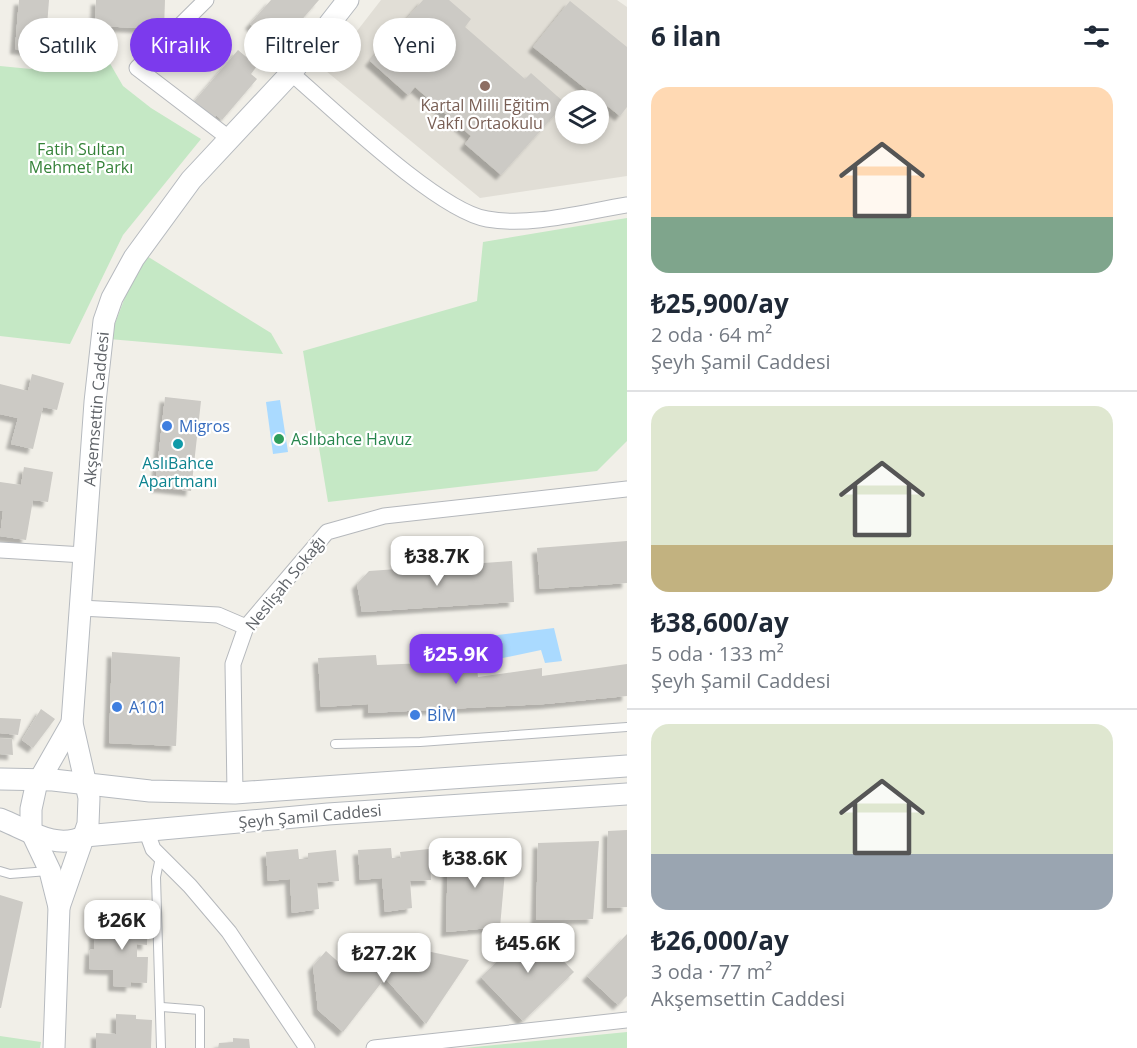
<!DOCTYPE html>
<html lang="tr">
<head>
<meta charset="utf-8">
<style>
  body { margin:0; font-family:"Open Sans",sans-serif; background:#f2f2f3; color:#1f2937; height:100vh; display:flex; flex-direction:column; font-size:22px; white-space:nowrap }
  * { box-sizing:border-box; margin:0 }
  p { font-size:20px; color:#747a83 }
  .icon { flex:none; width:33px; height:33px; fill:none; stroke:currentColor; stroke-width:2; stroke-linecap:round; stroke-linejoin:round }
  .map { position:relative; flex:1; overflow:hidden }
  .panel { display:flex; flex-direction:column; background:#fff; width:510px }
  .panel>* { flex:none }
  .hud { position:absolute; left:18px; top:18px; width:519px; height:54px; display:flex; gap:12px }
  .tools { position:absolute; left:555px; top:90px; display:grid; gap:12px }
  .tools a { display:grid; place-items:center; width:54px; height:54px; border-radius:50%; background:#fff; box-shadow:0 3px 9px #0003; font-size:30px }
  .price { position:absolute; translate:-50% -51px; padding:0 14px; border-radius:12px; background:#fff; color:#222; font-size:20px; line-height:39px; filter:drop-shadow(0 2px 3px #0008) }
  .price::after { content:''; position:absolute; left:50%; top:36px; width:18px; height:14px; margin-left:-9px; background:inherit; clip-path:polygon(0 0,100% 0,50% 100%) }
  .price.active { background:#7c3aed; color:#fff }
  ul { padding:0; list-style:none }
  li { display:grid; align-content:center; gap:12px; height:318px; padding:0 24px }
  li+li { border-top:2px solid #e0e1e3 }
  li span { display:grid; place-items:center; height:186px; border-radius:18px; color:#555 }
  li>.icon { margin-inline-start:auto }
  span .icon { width:108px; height:108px; fill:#fffc; stroke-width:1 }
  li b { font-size:26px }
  h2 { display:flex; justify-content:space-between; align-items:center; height:72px; padding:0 24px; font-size:26px }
  .tag { padding:0 21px; border-radius:27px; background:#fff; box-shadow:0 3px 9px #0003; font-size:21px; line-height:54px }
  .tag.active { background:#7c3aed; color:#fff }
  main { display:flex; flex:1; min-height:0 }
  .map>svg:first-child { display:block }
</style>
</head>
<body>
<main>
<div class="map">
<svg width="627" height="1048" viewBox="0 0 627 1048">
  <defs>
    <filter id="shadow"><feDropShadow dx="-5" dy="5" stdDeviation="1.5" flood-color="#0004"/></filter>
  </defs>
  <rect width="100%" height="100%" fill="#f1efe8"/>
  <path fill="#e1ded6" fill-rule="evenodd" d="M381 0H617L627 7V176L480 198 326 71ZM566 100H598V134H566Z"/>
  <g fill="#c5e8c5">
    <polygon points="66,53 108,60 123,86 151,108 201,139 123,235 70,344 0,336 0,66 31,69"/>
    <polygon points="627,218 627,441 597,471 328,502 303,351 477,301 483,242"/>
    <polygon points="142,253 271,333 283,354 109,339"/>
    <polygon points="627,1032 627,1048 464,1048"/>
    <polygon points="0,1036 41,1042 40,1048 0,1048"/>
  </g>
  <g fill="#aadaff">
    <polygon points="280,400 288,452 273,454 266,402"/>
    <polygon points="554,628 562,661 545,663 541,650 493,660 489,636"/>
  </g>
  <g fill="#cccac5" filter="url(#shadow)">
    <polygon points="19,0 49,0 45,52 15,49"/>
    <polygon points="96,0 165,0 164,29 95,26"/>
    <polygon points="271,0 319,0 284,40 279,36 272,44 250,24"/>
    <polygon points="423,0 449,0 471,19 465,27 525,79 531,73 565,103 501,175 465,144 471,136 415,87 408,95 370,61"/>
    <polygon points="570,1 627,47 627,107 620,116 533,47"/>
    <polygon points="238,50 257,66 251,74 257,79 222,120 216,115 212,121 192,104"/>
    <polygon points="32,374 64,383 57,410 43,407 33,449 11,444 18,418 0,414 0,384 28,391"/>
    <polygon points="165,397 201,401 191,491 155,487"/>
    <polygon points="24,467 53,472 48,502 33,500 26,540 0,536 3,511 0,511 0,482 21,485"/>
    <polygon points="627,541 627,583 540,589 537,548"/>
    <polygon points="512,561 514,602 362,612 357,584 369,571"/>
    <polygon points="112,652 180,657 176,746 109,743"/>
    <polygon points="376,655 377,665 476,661 478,677 542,668 542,676 627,664 627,696 545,704 368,713 368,704 321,707 318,658"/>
    <polygon points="41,709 55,719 33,748 22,740"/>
    <polygon points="0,718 21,719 18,735 0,733"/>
    <polygon points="0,738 12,739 13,755 0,754"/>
    <polygon points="627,830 627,907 607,908 608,831"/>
    <polygon points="599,841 593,919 536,920 538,843"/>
    <polygon points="391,848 392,858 401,858 400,852 429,849 431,880 410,881 412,908 385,912 382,878 360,880 358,850"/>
    <polygon points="298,849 299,859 308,859 308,853 336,850 339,881 317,883 319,909 292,913 290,879 268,881 266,852"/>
    <polygon points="507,849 500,927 446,932 448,852"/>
    <polygon points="0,895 23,902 1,1008 0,1008"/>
    <polygon points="114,914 132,914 132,919 147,919 147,945 137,944 137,957 148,957 147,983 131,982 131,987 113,986 113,970 89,969 90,949 94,950 94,933 113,934"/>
    <polygon points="532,928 574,972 523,1021 481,977"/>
    <polygon points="627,934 627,996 618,1005 587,976"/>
    <polygon points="417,949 469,960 426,1024 385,978 343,1032 318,1010 313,966 326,951 344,967 358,951 385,978"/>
    <polygon points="116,1014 136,1015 136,1019 152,1020 151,1048 96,1048 96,1033 116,1034"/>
    <polygon points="233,1038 249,1039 250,1048 218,1048 219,1043 233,1042"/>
  </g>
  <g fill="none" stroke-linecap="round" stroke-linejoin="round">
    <g stroke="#b5b8bc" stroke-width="10">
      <g id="lane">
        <polyline points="335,744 420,742 627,727"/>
        <polyline points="160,857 156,877 161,1048"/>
        <polyline points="0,871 10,874 48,871"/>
        <polyline points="162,1007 200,1010 200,1048"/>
      </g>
    </g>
    <g stroke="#b5b8bc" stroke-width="17">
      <g id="street">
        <polyline points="206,0 137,68 230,139"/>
        <path d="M291 73C332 108 438 211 487 219 531 227 583 212 627 205"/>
        <polyline points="0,550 84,555"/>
        <polyline points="80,608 218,615 246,627"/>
        <polyline points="235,793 233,664 246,627 327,532 384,516 627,489"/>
        <polyline points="146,830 153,849 190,886 229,932 307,1048"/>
        <polyline points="374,1048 627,1020"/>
      </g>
    </g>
    <g stroke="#b6babf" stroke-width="23">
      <g id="secondary">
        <polyline points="0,779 53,780 150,791 235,793 627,766"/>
        <path d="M0 819C28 830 56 851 85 836L328 814 627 794"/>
        <polyline points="59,907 88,824 89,798 72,723 95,402 104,321 112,298 134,258 191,180 291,73 348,0"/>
        <polyline points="54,1048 59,907 50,871 31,831 31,809 36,786 72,723"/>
      </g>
    </g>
    <use href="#lane" stroke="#fff" stroke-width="8"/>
    <use href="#street" stroke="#fff" stroke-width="15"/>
    <use href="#secondary" stroke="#fff" stroke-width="21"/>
  </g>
  <circle fill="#8d6e63" stroke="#fff" stroke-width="2" cx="485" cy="86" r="6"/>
  <g fill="#3f7fe0" stroke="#fff" stroke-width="2">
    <circle cx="167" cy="426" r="6"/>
    <circle cx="117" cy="707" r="6"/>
    <circle cx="415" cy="715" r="6"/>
  </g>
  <circle fill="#2e9e5b" stroke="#fff" stroke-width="2" cx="279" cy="439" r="6"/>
  <circle fill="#0f9aa8" stroke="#fff" stroke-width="2" cx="178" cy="444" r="6"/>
  <g text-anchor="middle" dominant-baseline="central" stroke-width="4.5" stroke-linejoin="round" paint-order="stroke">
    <g font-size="16" fill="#785e54" stroke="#fff">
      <text x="485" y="105">Kartal Milli Eğitim<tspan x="485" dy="18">Vakfı Ortaokulu</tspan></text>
    </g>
    <g font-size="16" fill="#348238" stroke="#fff">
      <text x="81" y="149">Fatih Sultan<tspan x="81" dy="18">Mehmet Parkı</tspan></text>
    </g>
    <g font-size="16" fill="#5f6368" stroke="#fff">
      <text transform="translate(96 409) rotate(-85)">Akşemsettin Caddesi</text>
      <text transform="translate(285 583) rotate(-51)">Neslişah Sokağı</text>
      <text transform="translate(310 816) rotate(-5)">Şeyh Şamil Caddesi</text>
    </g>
    <g font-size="16" fill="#366cbe" stroke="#fff" text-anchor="start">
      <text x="179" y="426">Migros</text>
      <text x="129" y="707">A101</text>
      <text x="427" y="715">BİM</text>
    </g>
    <g font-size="16" fill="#27864d" stroke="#fff" text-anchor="start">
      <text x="291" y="439">Aslıbahce Havuz</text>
    </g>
    <g font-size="16" fill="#0d838f" stroke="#fff">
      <text x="178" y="463">AslıBahce<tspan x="178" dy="18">Apartmanı</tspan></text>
    </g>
  </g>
</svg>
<div class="tools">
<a><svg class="icon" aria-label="layers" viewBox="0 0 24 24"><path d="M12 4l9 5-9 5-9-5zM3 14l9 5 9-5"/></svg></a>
</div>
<b class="price" style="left:437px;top:587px">₺38.7K</b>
<b class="price active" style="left:456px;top:685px">₺25.9K</b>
<b class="price" style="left:475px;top:889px">₺38.6K</b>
<b class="price" style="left:122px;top:951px">₺26K</b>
<b class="price" style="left:528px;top:974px">₺45.6K</b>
<b class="price" style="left:384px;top:984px">₺27.2K</b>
<div class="hud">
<a class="tag">Satılık</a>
<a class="tag active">Kiralık</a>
<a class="tag">Filtreler</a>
<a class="tag">Yeni</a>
</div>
</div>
<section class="panel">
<h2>6 ilan<svg class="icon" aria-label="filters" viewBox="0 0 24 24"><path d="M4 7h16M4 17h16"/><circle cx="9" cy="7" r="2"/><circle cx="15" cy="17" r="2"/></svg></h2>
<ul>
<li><span style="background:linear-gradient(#ffd9b3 70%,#7fa58c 0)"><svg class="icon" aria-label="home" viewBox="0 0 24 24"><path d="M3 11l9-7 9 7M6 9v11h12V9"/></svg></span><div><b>₺25,900/ay</b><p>2 oda · 64 m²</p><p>Şeyh Şamil Caddesi</p></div></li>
<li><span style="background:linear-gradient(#dfe7d0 75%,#c2b280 0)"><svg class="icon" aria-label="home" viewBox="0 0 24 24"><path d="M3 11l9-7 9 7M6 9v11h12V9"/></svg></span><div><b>₺38,600/ay</b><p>5 oda · 133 m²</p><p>Şeyh Şamil Caddesi</p></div></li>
<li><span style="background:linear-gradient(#dfe7d0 70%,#9aa5b1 0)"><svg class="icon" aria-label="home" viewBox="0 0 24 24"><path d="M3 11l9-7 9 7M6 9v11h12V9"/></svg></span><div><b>₺26,000/ay</b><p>3 oda · 77 m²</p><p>Akşemsettin Caddesi</p></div></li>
</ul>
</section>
</main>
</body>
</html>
